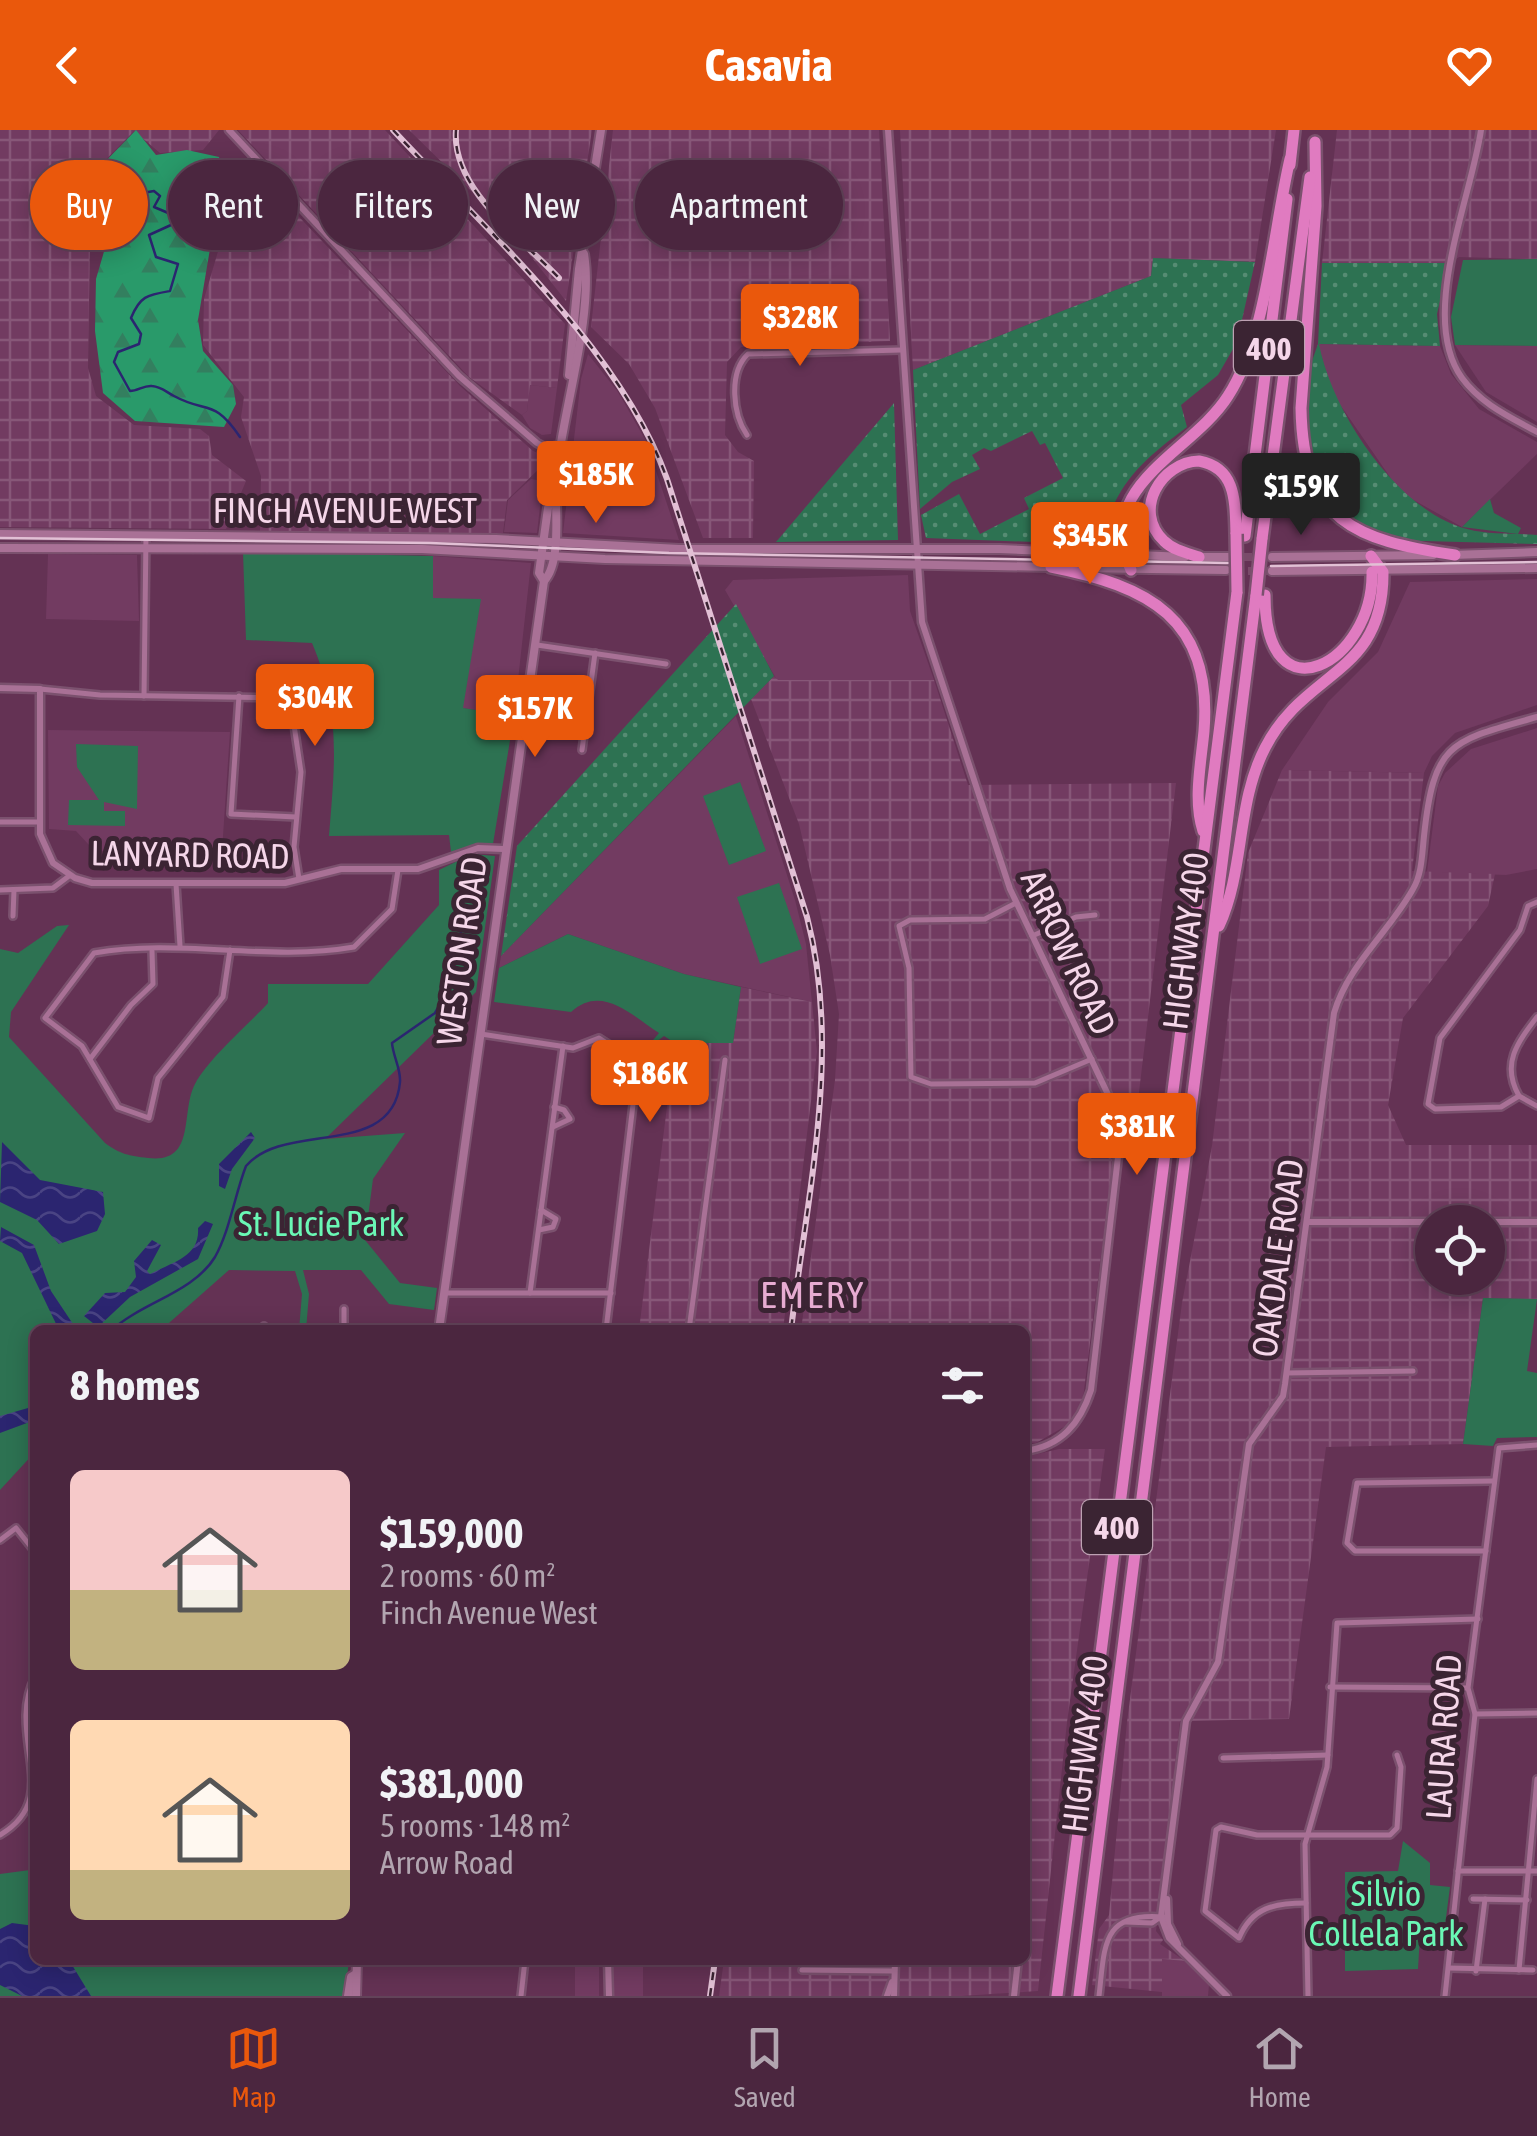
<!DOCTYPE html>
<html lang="en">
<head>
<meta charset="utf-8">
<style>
  body { margin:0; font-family:"Asap Condensed",sans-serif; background:#522e46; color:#f1f3f6; height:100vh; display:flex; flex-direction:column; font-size:38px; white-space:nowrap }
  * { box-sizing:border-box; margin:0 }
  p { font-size:32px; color:#b2a5b0 }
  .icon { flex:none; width:55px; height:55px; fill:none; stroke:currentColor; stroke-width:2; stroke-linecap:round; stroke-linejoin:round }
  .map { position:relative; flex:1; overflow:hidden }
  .panel { position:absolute; left:30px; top:1195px; width:1000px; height:640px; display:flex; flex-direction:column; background:#4b263f; border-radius:15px; box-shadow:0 5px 25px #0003,0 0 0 2px #624359 }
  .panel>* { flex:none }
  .banner { position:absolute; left:30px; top:30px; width:1000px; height:90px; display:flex; gap:20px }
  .controls { position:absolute; left:1415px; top:1075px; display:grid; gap:20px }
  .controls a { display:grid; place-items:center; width:90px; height:90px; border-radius:50%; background:#4b263f; box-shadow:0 5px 25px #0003,0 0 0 2px #624359; font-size:50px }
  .price { position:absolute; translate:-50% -85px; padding:0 22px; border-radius:10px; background:#ea580c; color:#fff; font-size:32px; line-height:65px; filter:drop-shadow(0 2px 5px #0008) }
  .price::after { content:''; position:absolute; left:50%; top:60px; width:30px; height:22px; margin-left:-15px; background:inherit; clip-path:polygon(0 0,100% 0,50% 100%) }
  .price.active { background:#222; color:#fff }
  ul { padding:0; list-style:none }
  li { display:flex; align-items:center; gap:30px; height:250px; padding:0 40px }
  li span { display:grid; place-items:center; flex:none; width:280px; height:200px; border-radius:15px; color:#555 }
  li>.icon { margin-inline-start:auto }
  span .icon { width:120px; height:120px; fill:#fffc; stroke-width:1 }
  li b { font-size:42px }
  h2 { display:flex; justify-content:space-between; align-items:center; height:120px; padding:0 40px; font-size:42px }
  .tag { padding:0 35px; border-radius:45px; background:#4b263f; box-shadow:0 5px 25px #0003,0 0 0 2px #624359; font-size:35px; line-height:90px }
  .tag.active { background:#ea580c; color:#fff }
  header { display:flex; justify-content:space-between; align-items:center; height:130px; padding:0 40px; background:#ea580c; color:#fff; font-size:45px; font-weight:700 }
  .dock { display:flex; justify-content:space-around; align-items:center; height:140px; border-top:2px solid #624359; background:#4b263f; font-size:28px; color:#b2a5b0 }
  .dock a { display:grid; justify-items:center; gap:5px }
  .dock .active { color:#ea580c }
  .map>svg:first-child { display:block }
</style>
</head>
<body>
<header><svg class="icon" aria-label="back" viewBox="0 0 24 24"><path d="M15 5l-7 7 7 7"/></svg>Casavia<svg class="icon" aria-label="heart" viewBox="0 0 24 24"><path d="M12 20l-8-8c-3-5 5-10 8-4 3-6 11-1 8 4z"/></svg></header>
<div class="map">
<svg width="1537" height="1866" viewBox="0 0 1537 1866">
  <defs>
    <pattern id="industrial-grid" width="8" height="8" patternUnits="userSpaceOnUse" patternTransform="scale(2.5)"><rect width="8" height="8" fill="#723b61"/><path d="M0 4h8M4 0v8" fill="none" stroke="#875778"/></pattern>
    <pattern id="grass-dots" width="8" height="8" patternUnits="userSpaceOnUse" patternTransform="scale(2.5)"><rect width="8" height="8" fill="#2d7252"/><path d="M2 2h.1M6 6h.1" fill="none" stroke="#568c73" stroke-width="1.8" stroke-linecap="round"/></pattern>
    <pattern id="forest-firs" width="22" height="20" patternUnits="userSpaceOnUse" patternTransform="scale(2.5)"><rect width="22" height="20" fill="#299a6a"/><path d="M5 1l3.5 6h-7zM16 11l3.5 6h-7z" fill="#337f5f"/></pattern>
    <pattern id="water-waves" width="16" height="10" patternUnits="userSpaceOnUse" patternTransform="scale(2.5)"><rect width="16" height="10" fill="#2b2570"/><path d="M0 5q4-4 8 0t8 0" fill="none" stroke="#4a4484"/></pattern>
  </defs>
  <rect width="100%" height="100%" fill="#643254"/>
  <g fill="#723b61">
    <polygon points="1318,214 1440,216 1451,244 1479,279 1537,312 1537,324 1462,397 1401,363 1332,263"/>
    <polygon points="1455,215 1537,216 1537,292 1486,262"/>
    <polygon points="588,224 618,262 646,311 679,410 563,403 581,249"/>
    <polygon points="530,255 557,258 551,304 542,305 530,298 522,285 527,281"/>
    <polygon points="531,349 543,351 537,403 504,402 508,370"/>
    <polygon points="48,424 137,425 139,491 46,489"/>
    <polygon points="433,426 531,433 514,586 462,578 433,468"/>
    <polygon points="908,445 910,481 934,550 777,550 725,460 733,450"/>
    <polygon points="1537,449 1537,575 1455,603 1432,626 1424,643 1282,640 1328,572 1378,522 1410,452"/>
    <polygon points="736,586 795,770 806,814 812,872 684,844 568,804 499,838 501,826"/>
    <polygon points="1537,598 1537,739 1506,745 1427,742 1438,656 1445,643 1471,619"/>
    <polygon points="48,600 230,602 222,721 105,722 89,715 76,701 49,699"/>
    <polygon points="1162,1829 1185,1831 1209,1855 1208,1866 1162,1866"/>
    <rect x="575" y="1830" width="24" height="36"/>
    <polygon points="612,1830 643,1830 643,1866 613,1866"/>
  </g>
  <g fill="url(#industrial-grid)" fill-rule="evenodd">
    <polygon points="0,0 219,0 203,20 160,23 134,1 79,57 65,45 28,79 90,102 88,238 96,266 134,295 200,299 209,306 212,325 246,351 226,399 0,397"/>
    <polygon points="238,0 385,0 565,194 557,258 530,255 527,281 522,285 469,247"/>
    <polygon points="409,0 592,0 566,171 507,96"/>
    <polygon points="613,0 879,0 890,211 741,217 727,232 725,305 738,322 754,331 753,408 703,408 655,278 629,234 591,197"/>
    <polygon points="900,0 1276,0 1255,132 1154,128 1151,146 913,240"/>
    <polygon points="1337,0 1537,0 1537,129 1459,127 1449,133 1322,133"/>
    <polygon points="245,30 460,256 533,321 550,328 507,370 503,403 377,407 260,402 261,346 241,287 244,267 203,215 204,169"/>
    <polygon points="774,546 778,550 934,550 968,655 1176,653 1133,1012 1115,1015 1083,1268 1069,1294 1036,1313 1025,1313 1025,1200 801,1200 835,950 839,884 830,825 799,694 751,569"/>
    <path d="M1282 640 1424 643 1412 741 1495 744 1488 776 1403 888 1388 975 1406 1015H1537V1169L1483 1168 1463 1314 1326 1317 1289 1589 1180 1591 1156 1801 1163 1810 1160 1814 1185 1831 1162 1829V1862L1092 1855 1099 1799 1109 1785 1127 1592 1182 1173 1212 1016 1248 723ZM1432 1092H1488V1148H1432Z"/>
    <polygon points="741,857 812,872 817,922 783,1200 639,1200 675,913 733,913"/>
    <polygon points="1059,1319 1105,1319 1067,1592 1038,1861 961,1866 719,1866 724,1830 1025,1830 1025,1327"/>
  </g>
  <g fill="url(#grass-dots)">
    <path d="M1153 128 1255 132 1237 212 1218 245 1181 275 1187 297C1143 330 1118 351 1102 406L1088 414 926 408 921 385 959 364 980 404 1029 379 1024 368 1063 348 1045 313 1040 315 1032 301 991 321 984 318 972 325 980 339 952 352 920 379 913 240 1151 146Z"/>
    <path d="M1322 133H1449L1437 184 1440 216 1319 214C1332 282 1397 381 1467 399 1489 405 1515 403 1537 405V414L1387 410 1341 384 1320 355 1308 314 1307 245 1318 214Z"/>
    <polygon points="894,273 898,410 776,412"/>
    <polygon points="736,474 774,546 501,826 517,716"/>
  </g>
  <polygon fill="url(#forest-firs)" points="136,0 156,25 187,20 219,27 225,72 212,107 198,190 203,221 233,255 236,274 224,297 135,291 103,263 95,201 96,149 108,108 112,55 97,40"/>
  <g fill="#2d7252">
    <polygon points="1537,129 1537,216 1455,215 1451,187 1463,130"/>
    <polygon points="1490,369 1494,383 1521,398 1518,404 1462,397"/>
    <path d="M243 422 433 426V468L481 469 463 578 514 586 493 714 451 722 449 705 329 706C335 632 341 582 312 513L246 510Z"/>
    <polygon points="76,614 138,616 137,679 104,672 104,681 125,681 125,696 68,695 69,670 99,670 77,637"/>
    <polygon points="740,652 766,721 729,735 703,666"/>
    <path d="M472 724 495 726 476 862 325 1009 405 1003 373 1049 365 1110 400 1153 437 1158 434 1180 389 1174 361 1140H303L309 1164 306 1200H299L302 1164 295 1141 229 1140 161 1200H35V1322L0 1360V819L18 823 57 796 69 795 11 882 9 907 105 1013C120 1024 129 1026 148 1028 197 1034 180 982 195 954 208 929 248 895 268 873V854H368L439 775V740Z"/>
    <polygon points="779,753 802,819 760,834 737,767"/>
    <path d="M568 804 684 844 741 857 733 913H675L664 906 643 922 659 903C631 885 602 854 571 882L494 872 499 838Z"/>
    <polygon points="1483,1168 1537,1169 1527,1241 1537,1243 1537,1307 1497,1308 1493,1316 1463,1314"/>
    <polygon points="1403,1711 1430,1733 1430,1755 1450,1757 1444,1803 1420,1805 1418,1839 1345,1841 1345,1742 1398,1741"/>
    <polygon points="35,1735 35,1830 349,1830 345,1866 0,1866 0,1744 30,1740"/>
  </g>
  <g fill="url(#water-waves)">
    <polygon points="251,1002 255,1008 232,1039 225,1059 219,1056 219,1034"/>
    <polygon points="2,1012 40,1050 103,1062 105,1084 97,1101 59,1114 37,1090 0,1072"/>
    <path d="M205 1091 213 1094 198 1129 130 1167 98 1197 84 1186 105 1163 125 1162 136 1147 134 1131 152 1110 161 1115 147 1141 150 1144C172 1132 200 1127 198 1098Z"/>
    <polygon points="1,1097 34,1115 51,1161 77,1200 59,1200 22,1123 0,1111"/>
    <polygon points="35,1276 35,1290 0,1303 0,1286"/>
    <polygon points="12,1793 35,1796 35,1830 69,1830 91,1866 22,1866 0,1855 0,1799"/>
  </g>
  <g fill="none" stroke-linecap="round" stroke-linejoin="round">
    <g stroke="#2b2570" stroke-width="2.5">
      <path d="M108 69 154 61 160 66 154 77 173 85 171 95 149 105 156 127 178 134 170 161C147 165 140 166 131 188L141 204 139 214 118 222 114 232 130 261C138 261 144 255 152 256 162 257 166 262 174 266 207 284 214 268 240 307"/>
      <path d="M112 1200C141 1173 194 1162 215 1127 230 1100 235 1064 246 1036 285 990 393 1030 400 952 401 939 393 926 392 913L435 883 449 859 464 787"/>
    </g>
    <g stroke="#7a4b6a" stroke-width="8" stroke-dasharray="8 4" stroke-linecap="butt">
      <polyline points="1232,427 1272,427"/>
      <polyline points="1236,441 1272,441"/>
    </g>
    <g stroke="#7b516e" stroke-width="10">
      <g id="minor">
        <path d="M747 305C733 285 728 243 748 224L901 220"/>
        <polyline points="537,515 666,534"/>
        <polyline points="40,559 100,565 290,568 301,642 294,717 299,749"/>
        <polyline points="144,566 146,405"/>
        <polyline points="239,566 231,684 296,687"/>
        <polyline points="582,620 595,523"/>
        <polyline points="0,692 39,692"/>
        <polyline points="176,754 180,816"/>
        <polyline points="0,760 53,758 69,746"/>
        <polyline points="1016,773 985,789 910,790 899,796 909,838 911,947 931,954 1035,953 1092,929"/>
        <polyline points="13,786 14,760"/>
        <polyline points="1032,806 1076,787 1095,785"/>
        <path d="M230 820 223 867 158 948 149 988 118 977 82 916 45 888 94 823C180 808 268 832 354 817L392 779 398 740"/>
        <path d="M1537 887C1517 913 1501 934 1519 966L1537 976"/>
        <polyline points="481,904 573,918 599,908 638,933 606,1200"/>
        <polyline points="90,929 131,875 153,854 152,821"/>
        <polyline points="1519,966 1501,977 1435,979 1428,974 1440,908 1520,800 1528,776 1537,772"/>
        <polyline points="553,997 570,989 564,980 554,977"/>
        <polyline points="539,1100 553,1097 556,1089 541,1080"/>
        <polyline points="444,1163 611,1163"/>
        <polyline points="530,1163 563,916"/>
        <polyline points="344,1179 344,1200"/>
        <polyline points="264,1200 264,1196"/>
        <polyline points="689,1200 725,930"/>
        <polyline points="1287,1243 1413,1241"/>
        <polyline points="0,1410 16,1398 35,1422"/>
        <polyline points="1486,1421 1355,1421 1347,1413 1357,1353 1493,1351"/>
        <polyline points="1330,1557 1467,1558"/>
        <polyline points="1475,1584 1537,1583"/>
        <polyline points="1223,1628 1328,1625"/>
        <path d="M0 1705C65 1667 5 1606 35 1547"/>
        <polyline points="1458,1741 1537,1741"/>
        <polyline points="1473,1769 1527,1770"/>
        <path d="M1306 1773C1275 1773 1252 1777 1239 1808L1205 1781 1216 1700 1221 1697 1257 1705H1390L1397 1698 1401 1637 1397 1625"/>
        <polyline points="1126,1792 1152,1793 1159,1788"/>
        <polyline points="1449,1838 1533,1840"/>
        <polyline points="802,1840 893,1841"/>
        <polyline points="1519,1840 1537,1649"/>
        <polyline points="1476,1841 1485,1769"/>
        <polyline points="521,1866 525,1830"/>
        <path d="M1099 1866C1105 1816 1101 1781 1164 1787"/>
        <polyline points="1308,1866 1305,1714 1327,1637 1337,1493 1478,1489"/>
        <polyline points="1445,1866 1475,1584 1468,1558 1499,1318 1537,1315"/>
      </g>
    </g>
    <g stroke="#7b516e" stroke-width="11">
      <g id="tertiary">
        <polyline points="229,0 459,246 537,313 546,318 556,316"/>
        <path d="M888 0 922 492 1010 759 1113 975 1121 1001 1091 1260C1080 1294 1061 1316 1025 1321"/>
        <path d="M1481 0C1471 69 1418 187 1462 248 1481 274 1510 287 1537 302"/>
        <polyline points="0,558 40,559 40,704 53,733 75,748 92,753 285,753 341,739 418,739 478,718 503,719"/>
        <polyline points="1307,1092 1537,1092"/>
        <polyline points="1167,1769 1168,1794 1178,1814"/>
        <polyline points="608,1830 609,1866"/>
        <polyline points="887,1866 892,1852"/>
        <polyline points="894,1866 895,1830"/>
        <polyline points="1014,1866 1018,1830"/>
        <path d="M1227 1866 1169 1808 1161 1787 1186 1591 1218 1532 1249 1314 1283 1266 1285 1254 1334 883C1348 835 1389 802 1413 759 1422 744 1422 724 1424 706 1434 612 1450 611 1537 587"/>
      </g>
    </g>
    <g stroke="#7b516e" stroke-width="12">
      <g id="secondary">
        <polyline points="569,245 579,139 601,0"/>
        <polyline points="0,404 496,409 679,419 1000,419 1185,427"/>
        <polyline points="0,418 422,419 605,429 1052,437"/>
        <polyline points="1452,425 1537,422"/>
        <polyline points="1199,427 1230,427"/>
        <polyline points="1272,427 1433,425"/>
        <polyline points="1076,438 1226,440"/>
        <polyline points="1272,441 1537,438"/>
        <polyline points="544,451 539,443 548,378 554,367"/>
        <path d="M439 1200 544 451C563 431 554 372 556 346 563 280 594 185 584 124"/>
        <polyline points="348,1866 351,1847 356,1844"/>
        <polyline points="356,1866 357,1830"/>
      </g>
    </g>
    <g stroke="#7b516e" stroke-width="16">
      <g id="motorway">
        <path d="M1315 12 1316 76 1301 278C1303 392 1355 410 1455 425"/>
        <polyline points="1290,35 1294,0"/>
        <polyline points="1245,406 1287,69"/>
        <polyline points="1262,409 1310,47"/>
        <path d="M1199 427C1187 423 1173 420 1164 411 1132 381 1161 332 1199 331 1237 338 1235 373 1236 404"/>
        <path d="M1051 437C1148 456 1213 488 1204 601 1201 634 1193 670 1203 701"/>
        <path d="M1131 440C1092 355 1192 323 1228 266 1267 206 1273 101 1290 29"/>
        <path d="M1265 465C1265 593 1374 532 1372 442"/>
        <path d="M1219 796C1245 740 1236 674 1265 618 1305 539 1384 546 1383 442L1371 426"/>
        <polyline points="1057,1866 1237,462"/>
        <polyline points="1079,1866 1256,465"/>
      </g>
    </g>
    <use href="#minor" stroke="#a97196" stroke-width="5"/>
    <use href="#tertiary" stroke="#a97196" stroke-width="6"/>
    <use href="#secondary" stroke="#a97196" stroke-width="8"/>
    <use href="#motorway" stroke="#e07bc0" stroke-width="11"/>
    <g stroke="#e2c0d5" stroke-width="2.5">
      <polyline points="0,408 430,413 669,423 1229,433"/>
      <polyline points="1271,436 1537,432"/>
    </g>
    <g stroke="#e2c0d5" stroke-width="6">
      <g id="rail">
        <path d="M393 0C486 100 621 220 667 349L807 787C842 921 807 1065 791 1200"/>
        <path d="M456 0C451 59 522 109 559 148"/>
        <polyline points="710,1866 715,1830"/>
      </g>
    </g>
    <use href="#rail" stroke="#3b2433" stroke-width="2.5" stroke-dasharray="8" stroke-linecap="butt"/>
    <g stroke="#7b516e" stroke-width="16" stroke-linecap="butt">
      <g id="motorway-bridge">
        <polyline points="1236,404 1237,462"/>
        <polyline points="1256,465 1262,409"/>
      </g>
    </g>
    <use href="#motorway-bridge" stroke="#e07bc0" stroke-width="11"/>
  </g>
  <g text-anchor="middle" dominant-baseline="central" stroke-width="10" stroke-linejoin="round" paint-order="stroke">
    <g fill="#3b2433" stroke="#bda1b2" stroke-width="2.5">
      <rect x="1234" y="191" width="70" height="54" rx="8"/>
      <rect x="1082" y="1370" width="70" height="54" rx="8"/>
    </g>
    <g font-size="32" font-weight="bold" fill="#f5d6e9">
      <text x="1269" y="218">400</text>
      <text x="1117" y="1397">400</text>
    </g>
    <g font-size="35" fill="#f5d6e9" stroke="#3b2433">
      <text x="345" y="380">FINCH AVENUE WEST</text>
      <text transform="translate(190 724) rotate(1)">LANYARD ROAD</text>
      <text transform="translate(1185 811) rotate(-83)">HIGHWAY 400</text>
      <text transform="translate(461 821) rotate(-82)">WESTON ROAD</text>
      <text transform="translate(1069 822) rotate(65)">ARROW ROAD</text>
      <text transform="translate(1277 1128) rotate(-82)">OAKDALE ROAD</text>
      <text transform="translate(1443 1607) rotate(-86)">LAURA ROAD</text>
      <text transform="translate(1084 1614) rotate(-83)">HIGHWAY 400</text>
    </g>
    <g font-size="35" fill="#6af7b5" stroke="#3b2433">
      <text x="321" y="1093">St. Lucie Park</text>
      <text x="1386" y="1763">Silvio<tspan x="1386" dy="40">Collela Park</tspan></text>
    </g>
    <g font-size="38" letter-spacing="2.5" fill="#e7acd2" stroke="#3b2433">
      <text x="813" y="1164">EMERY</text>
    </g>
  </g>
</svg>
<div class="controls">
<a><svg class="icon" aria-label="locate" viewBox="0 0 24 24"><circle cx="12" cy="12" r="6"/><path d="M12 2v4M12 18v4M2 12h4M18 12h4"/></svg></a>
</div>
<b class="price" style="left:800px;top:239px">$328K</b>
<b class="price" style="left:596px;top:396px">$185K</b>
<b class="price active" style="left:1301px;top:408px">$159K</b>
<b class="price" style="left:1090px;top:457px">$345K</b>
<b class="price" style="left:315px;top:619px">$304K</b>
<b class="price" style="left:535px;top:630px">$157K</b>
<b class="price" style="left:650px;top:995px">$186K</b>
<b class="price" style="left:1137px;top:1048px">$381K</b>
<div class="banner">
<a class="tag active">Buy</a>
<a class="tag">Rent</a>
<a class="tag">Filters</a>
<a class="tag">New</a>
<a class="tag">Apartment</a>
</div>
<section class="panel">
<h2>8 homes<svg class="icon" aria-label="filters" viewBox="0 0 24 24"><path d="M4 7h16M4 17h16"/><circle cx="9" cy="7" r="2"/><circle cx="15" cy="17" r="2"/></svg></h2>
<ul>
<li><span style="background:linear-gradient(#f6c9c9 60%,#c2b280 0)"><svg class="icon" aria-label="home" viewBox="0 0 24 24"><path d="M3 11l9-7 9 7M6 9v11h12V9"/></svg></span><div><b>$159,000</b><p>2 rooms · 60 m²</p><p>Finch Avenue West</p></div></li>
<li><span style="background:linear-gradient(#ffd9b3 75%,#c2b280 0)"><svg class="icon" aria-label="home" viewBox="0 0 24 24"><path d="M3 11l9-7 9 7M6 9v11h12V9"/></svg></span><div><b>$381,000</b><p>5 rooms · 148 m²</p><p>Arrow Road</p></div></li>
</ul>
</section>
</div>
<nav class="dock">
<a class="active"><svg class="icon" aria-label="map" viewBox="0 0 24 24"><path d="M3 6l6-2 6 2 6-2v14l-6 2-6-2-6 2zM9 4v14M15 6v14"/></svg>Map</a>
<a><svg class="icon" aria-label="saved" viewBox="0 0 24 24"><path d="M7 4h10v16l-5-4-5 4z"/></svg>Saved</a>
<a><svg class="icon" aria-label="home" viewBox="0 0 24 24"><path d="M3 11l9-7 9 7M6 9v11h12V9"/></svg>Home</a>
</nav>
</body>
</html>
